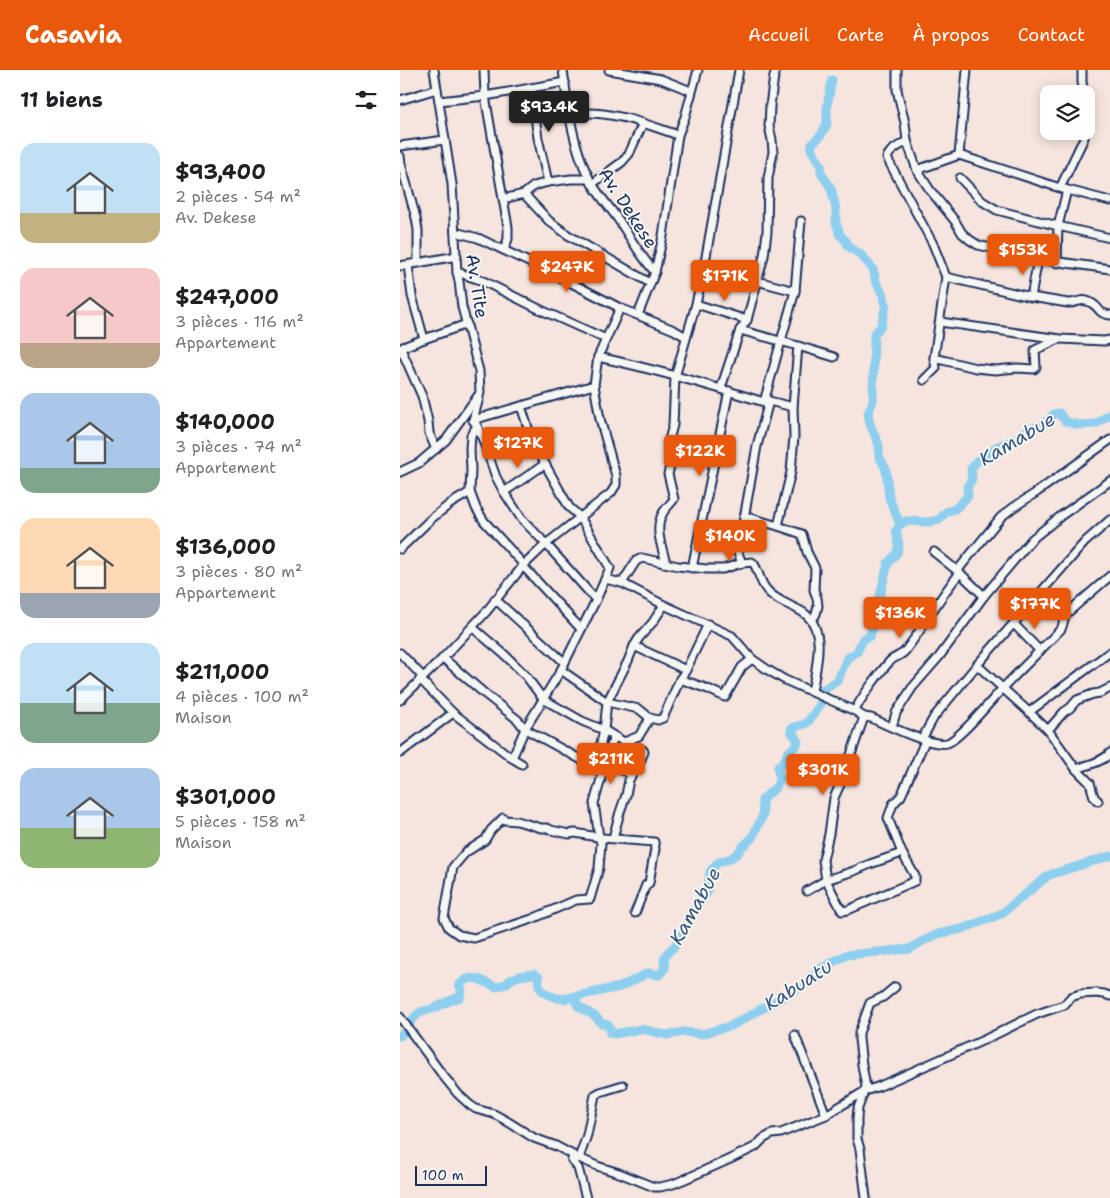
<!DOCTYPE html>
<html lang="fr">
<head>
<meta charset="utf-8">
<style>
  body { margin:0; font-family:"Shantell Sans",sans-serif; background:#f6f6f6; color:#202124; height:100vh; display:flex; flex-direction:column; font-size:19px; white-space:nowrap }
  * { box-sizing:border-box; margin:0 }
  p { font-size:16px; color:#757577 }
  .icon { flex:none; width:28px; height:28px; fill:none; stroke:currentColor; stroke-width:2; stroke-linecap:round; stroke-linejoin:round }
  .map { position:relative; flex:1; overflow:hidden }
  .sheet { display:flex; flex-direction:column; background:#fff; width:400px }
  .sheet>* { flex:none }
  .controls { position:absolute; left:640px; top:15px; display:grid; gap:10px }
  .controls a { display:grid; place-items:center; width:55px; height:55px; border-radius:10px; background:#fff; box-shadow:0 2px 12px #0003; font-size:25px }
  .scale { position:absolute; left:15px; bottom:12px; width:72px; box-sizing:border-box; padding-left:5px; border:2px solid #1b2f5e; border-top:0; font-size:14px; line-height:18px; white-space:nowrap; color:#1b2f5e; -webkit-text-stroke:4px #f6f6f2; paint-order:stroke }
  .price { position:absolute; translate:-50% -42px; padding:0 11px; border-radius:5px; background:#ea580c; color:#fff; font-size:16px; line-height:32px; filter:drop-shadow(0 1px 2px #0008) }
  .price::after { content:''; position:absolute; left:50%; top:30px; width:15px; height:11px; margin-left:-8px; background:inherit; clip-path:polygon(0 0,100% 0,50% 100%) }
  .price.current { background:#222; color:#fff }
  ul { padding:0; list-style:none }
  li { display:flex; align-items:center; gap:15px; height:125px; padding:0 20px }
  li span { display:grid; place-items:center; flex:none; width:140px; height:100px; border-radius:15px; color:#555 }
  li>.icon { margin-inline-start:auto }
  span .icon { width:60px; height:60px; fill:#fffc; stroke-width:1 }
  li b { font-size:21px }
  h2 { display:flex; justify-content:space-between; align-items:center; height:60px; padding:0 20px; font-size:21px }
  header { display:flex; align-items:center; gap:30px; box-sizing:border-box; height:70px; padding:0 25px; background:#ea580c; color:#fff }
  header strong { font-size:24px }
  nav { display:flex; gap:28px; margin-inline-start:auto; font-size:18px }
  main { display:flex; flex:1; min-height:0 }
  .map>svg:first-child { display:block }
</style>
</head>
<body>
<header>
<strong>Casavia</strong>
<nav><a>Accueil</a><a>Carte</a><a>À propos</a><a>Contact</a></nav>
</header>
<main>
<section class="sheet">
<h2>11 biens<svg class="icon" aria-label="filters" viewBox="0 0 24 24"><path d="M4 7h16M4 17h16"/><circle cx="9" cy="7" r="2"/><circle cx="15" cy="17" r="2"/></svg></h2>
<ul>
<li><span style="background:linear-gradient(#bfe0f5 70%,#c2b280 0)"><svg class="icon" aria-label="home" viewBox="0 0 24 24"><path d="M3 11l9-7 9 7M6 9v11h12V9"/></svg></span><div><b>$93,400</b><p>2 pièces · 54 m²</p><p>Av. Dekese</p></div></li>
<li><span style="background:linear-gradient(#f6c9c9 75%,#b9a48a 0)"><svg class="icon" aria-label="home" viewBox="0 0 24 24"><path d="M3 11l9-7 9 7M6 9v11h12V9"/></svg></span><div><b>$247,000</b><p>3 pièces · 116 m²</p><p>Appartement</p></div></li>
<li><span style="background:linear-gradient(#a9c7e8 75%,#7fa58c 0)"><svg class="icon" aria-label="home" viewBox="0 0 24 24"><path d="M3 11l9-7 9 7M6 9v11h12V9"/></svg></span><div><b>$140,000</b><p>3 pièces · 74 m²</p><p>Appartement</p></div></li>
<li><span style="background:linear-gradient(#ffd9b3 75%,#9aa5b1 0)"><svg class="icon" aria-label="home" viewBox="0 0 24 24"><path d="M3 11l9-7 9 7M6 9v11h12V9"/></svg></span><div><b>$136,000</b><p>3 pièces · 80 m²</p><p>Appartement</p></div></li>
<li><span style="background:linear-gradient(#bfe0f5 60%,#7fa58c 0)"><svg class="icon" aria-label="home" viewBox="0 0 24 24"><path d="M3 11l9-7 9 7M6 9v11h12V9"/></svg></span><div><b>$211,000</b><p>4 pièces · 100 m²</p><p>Maison</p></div></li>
<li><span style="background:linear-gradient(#a9c7e8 60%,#8fb573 0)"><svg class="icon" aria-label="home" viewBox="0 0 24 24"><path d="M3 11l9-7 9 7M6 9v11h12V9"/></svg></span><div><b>$301,000</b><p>5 pièces · 158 m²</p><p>Maison</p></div></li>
</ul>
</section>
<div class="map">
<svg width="710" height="1128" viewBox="0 0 710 1128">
  <rect width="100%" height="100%" fill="#f6e5de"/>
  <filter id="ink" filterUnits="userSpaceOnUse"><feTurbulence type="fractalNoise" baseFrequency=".02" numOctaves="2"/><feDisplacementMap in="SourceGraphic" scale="10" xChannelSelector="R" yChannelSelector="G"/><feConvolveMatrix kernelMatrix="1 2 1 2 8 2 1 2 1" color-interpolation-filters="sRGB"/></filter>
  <g filter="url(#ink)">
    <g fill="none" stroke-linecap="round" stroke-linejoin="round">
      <g stroke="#8ecfef" stroke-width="9">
        <polyline points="432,10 427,36 427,54 421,65 412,74 411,79 421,95 421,103 431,118 436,139 436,153 439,161 439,164 447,172 448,176 461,185 473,199 475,207 475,210 483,225 486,235 481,256 474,264 473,331 468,343 470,354 479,375 479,386 486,399 489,428 500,454"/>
        <polyline points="174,927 178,936 196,947 201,953 208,955 210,958 210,963 214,964 242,959 266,965 284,962 301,964 331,956 406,914 420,899 446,885 510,879 521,872 538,864 562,859 601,844 649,805 710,786"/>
        <path d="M0 966 8 958 11 951 20 942 35 938 49 931 60 927 62 920 59 915C72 901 83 912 96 917L106 914 110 910 119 906 134 904 139 907C139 910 138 913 139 915 141 924 155 928 163 929L220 917 248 903 259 905 265 898 264 890 268 882 274 877 286 858 291 844 307 823 310 802 317 793 329 789 337 784 342 777 352 768 363 745 362 730 376 717 380 708 378 701V697L385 690 387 684 398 673 397 669 391 661 392 658 407 653 420 635 424 619 438 610 447 588 457 582 463 569 470 566 472 560 471 548 479 530 488 493 497 483 499 475 496 461 500 454 507 451 529 452 539 450 546 442 555 439 568 426 567 417 572 409 571 399 577 391 588 387 596 377 616 369 629 359 642 356 654 344 659 343 665 351 678 355 696 354 710 344"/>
      </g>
      <g stroke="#1b2f5e" stroke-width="11">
        <g id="minor">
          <polyline points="84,0 85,26 108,157 108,169 104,180"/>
          <path d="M163 0C168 37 172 74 189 108 197 124 210 137 220 152 231 169 241 187 255 202"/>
          <polyline points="209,0 261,9 291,21"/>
          <polyline points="497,0 497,20 505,53 507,71 517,100 530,120 555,151 562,163 570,170 578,175 638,189 710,199"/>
          <polyline points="682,0 682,12 684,24"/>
          <polyline points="131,18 138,68 148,112"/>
          <polyline points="0,30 37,19"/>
          <polyline points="39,31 85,26 165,12"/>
          <polyline points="686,40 688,48 686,56"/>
          <path d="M169 47C174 46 179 43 184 43 217 42 248 55 278 65"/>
          <path d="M507 71C501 75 489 80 487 88L533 174 546 207 534 288 536 298 524 310"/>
          <polyline points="0,76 45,70"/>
          <polyline points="559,85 567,0"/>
          <polyline points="0,86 1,94 16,148 18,160 18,193"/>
          <polyline points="517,100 559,85 660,118 710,131"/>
          <polyline points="560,108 582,131 597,140 658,156 710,168"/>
          <polyline points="192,114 222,92 229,84 243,53"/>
          <polyline points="660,118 684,68 685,61"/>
          <polyline points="124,124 149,151 168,165 250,213"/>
          <polyline points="103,129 124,124 134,116 148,112 171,109 189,109"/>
          <polyline points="55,162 78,168 154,204 220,238 274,260 286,267"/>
          <polyline points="305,192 357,211 395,221"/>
          <polyline points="657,193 658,156 667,120"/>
          <polyline points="8,195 12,226 24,269 67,254"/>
          <polyline points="0,196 57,186"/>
          <polyline points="57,202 83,211 141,240 206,269"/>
          <path d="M546 207 631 227 668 233C677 234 682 226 693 234 701 239 697 243 710 245"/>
          <polyline points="631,227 638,189"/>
          <polyline points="296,234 347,250"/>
          <polyline points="238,245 255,202 263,166 278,65 285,47 298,0"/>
          <polyline points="540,252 660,269 704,271 710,270"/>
          <polyline points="340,260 398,276 434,287"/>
          <polyline points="24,269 3,277 1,279 22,326 28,351 29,363 36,379"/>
          <path d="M198 287C254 299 309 315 364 332L369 331 393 337"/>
          <polyline points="534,288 576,298 595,300 617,298 634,299 636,297 635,280 659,269"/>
          <polyline points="321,318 340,260 347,250 364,186 367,162 368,108 373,82 372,70 369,56 370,36 374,6 376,0"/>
          <polyline points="79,328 73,350 77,356 71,365 70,379 71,400 70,422 76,438 84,451 124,495"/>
          <path d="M369 331 357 376 343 454 338 469 336 478 342 493 352 492 354 494C359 502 360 512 366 519 373 529 388 534 399 540 429 555 416 596 412 622"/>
          <polyline points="364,332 395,221 401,151"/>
          <polyline points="121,336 194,315"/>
          <polyline points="73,350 121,336 129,361 145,394 169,437 180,447 210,498 196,530 161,600 125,659 112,688 122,694"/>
          <polyline points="77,356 83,370 96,407 104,422 121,448 146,474 196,530"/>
          <polyline points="0,402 19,393 46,370 80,323 79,301 62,237 59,211 57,202 52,114 34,0"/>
          <polyline points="104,422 145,394"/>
          <polyline points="344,446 378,456 402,464 407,482 415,498 414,520 417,528 418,536 416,544 412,550"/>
          <polyline points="378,456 391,402 394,366 393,337 398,276"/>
          <polyline points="0,479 31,449 50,434 70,422"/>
          <polyline points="534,482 560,503 584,526"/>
          <path d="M263 493 265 489C261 475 255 458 262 445 264 439 271 434 274 429L268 404 271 393 268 374 273 355 275 307 296 234 305 192 339 0"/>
          <polyline points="123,496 181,559"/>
          <polyline points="292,498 329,321"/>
          <polyline points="557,501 601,447 614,437 637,422 710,370"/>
          <path d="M205 509 222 513 264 535 332 566 352 589 368 600 385 610 455 641 464 647 471 648C487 655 531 677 547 673 559 670 593 628 604 617 623 597 642 579 661 559 664 554 663 549 666 544L710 506"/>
          <polyline points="222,513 236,491 242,488 278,496 307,499 323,499 342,493"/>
          <polyline points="95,529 164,592"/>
          <polyline points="614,554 640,581"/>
          <polyline points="72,557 105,585 126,606 143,629 182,651 204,660 224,672 243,680 244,682 241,689 229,710 226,725 220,742 213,768"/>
          <polyline points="234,576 286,600"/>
          <polyline points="0,583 23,607"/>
          <polyline points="43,588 85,624 118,650 125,659 202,701"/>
          <polyline points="577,595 629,642 648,660 676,699 690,713 694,727 698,731"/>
          <polyline points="161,600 207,632 239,639 250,648"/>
          <polyline points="20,609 53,643 112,688"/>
          <polyline points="280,609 308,619 325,627 342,597 352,589"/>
          <polyline points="0,630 43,588 86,542 123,496 146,474 211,423 216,415 216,406 200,349 194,315 198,287 220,238"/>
          <path d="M455 641C459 630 481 601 490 591 494 587 501 586 505 581 525 556 539 527 560 503"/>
          <polyline points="629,642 710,582"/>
          <polyline points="464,647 443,708 434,728 429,764 423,790 426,810 442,841 448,840 515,811 515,806 502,783 488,748 493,734 501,726 525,671"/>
          <polyline points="492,657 496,643 512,618 539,587 584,526 632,469 662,445 710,411"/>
          <polyline points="648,660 664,642 670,638 677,630 693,624 700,623 710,618"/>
          <path d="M214 667C211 675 207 685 210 694L232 705"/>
          <polyline points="522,669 534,647 577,595 685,472 710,450"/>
          <polyline points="224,672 239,666 250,648 258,650 263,648 280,609 286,600 308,554"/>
          <polyline points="0,683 53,643"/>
          <path d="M676 699C687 695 703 692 710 683"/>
          <polyline points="407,821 426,810 454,801 470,794 502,783"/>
          <polyline points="235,843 246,815 249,813 255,779 254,772 203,768 175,763 169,764 151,760 147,758 141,758 117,751 105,750 103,748 91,760 85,770 66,782 53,797 44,848 49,858 59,865 74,868 132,849 176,830 190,829 199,798 201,773 199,767 194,733 201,709 202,692 201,673 204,660 207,632 228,591 234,576 239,568 253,552 264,535"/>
          <polyline points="0,947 41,1003 58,1024 70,1035 76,1039 94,1044 105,1050 134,1068 156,1076 173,1085 172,1090 178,1098 186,1128"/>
          <polyline points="395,965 426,1045"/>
          <polyline points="179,1088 187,1065 195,1025 200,1022 223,1015"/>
          <polyline points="172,1090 179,1088 197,1096 219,1103 254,1117 260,1117 273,1114 283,1110 328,1090 355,1077 363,1069 372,1064 381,1063 426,1045 465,1021 480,1016 586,969 637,944 664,935 671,927 680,924 696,923 704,924 710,926"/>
          <polyline points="466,1128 460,1079 457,1069 457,1048 458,1038 466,1017 462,995 459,969 459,963 470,933 483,927 495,917"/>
        </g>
      </g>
      <use href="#minor" stroke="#f6f6f2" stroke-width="7"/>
    </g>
  </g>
  <g text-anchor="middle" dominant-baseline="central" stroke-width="4" stroke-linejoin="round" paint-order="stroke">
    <g font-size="18" fill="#1b2f5e" stroke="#f6f6f2">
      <text transform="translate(228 138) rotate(57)">Av. Dekese</text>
      <text transform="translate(77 216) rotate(81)">Av. Tite</text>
    </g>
    <g font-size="19" font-style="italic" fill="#385782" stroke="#f6f6f2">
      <text transform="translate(617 369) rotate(-31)">Kamabue</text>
      <text transform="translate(295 836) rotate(-61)">Kamabue</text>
      <text transform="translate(398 915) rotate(-33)">Kabuatu</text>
    </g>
  </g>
</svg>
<div class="controls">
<a><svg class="icon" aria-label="layers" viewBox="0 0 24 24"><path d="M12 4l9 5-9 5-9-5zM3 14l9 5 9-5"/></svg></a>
</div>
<div class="scale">100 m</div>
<b class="price current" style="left:149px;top:63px">$93.4K</b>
<b class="price" style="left:623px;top:206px">$153K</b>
<b class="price" style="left:167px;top:223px">$247K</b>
<b class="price" style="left:325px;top:232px">$171K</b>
<b class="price" style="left:118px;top:399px">$127K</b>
<b class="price" style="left:300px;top:407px">$122K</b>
<b class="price" style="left:330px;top:492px">$140K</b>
<b class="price" style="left:635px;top:560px">$177K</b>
<b class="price" style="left:500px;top:569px">$136K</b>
<b class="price" style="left:211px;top:715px">$211K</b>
<b class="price" style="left:423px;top:726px">$301K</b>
</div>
</main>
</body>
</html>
